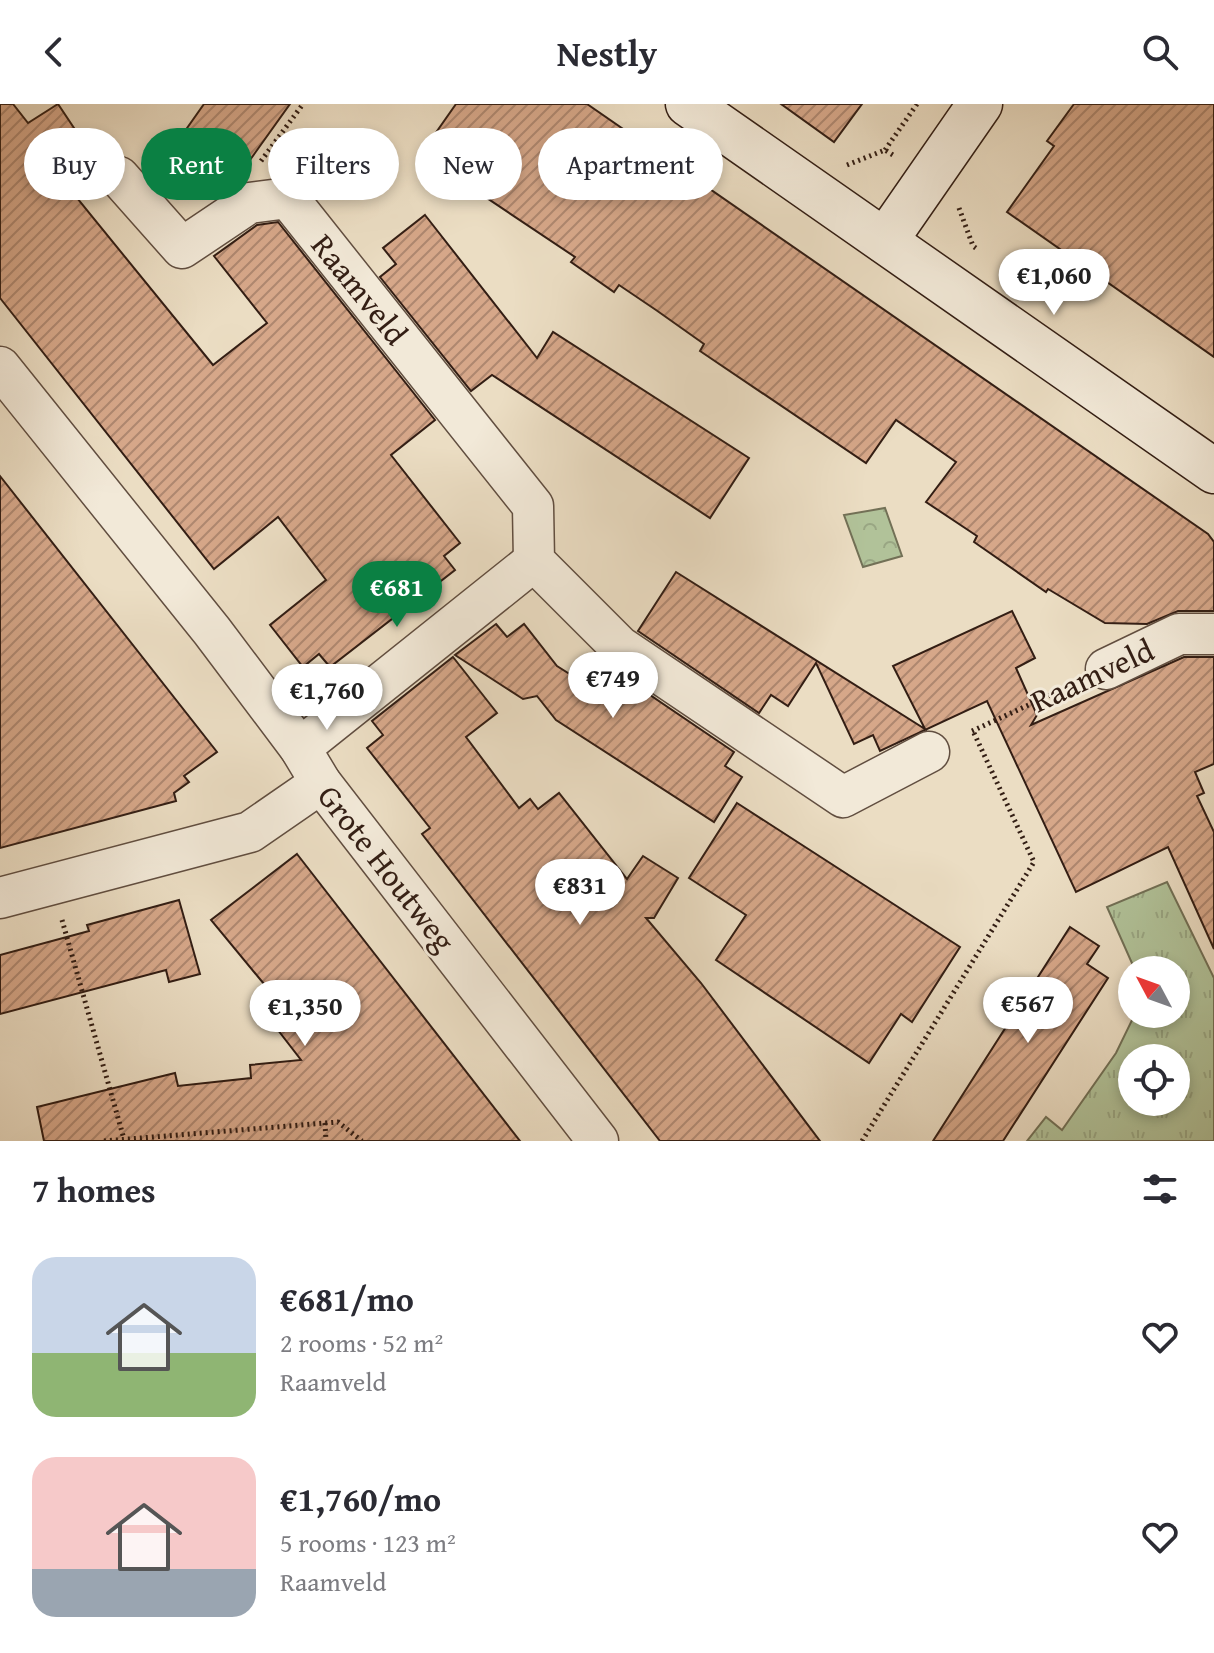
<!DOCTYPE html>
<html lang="en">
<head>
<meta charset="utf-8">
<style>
  body { margin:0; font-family:"Gentium Book Plus",serif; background:#f7f7f7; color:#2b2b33; height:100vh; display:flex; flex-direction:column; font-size:30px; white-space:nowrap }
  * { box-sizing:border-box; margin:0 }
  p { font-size:26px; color:#7c7c81 }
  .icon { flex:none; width:44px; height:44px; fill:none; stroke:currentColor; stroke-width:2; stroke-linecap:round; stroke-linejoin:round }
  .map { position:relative; height:1037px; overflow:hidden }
  .side { display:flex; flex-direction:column; background:#fff; flex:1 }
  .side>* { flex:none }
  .top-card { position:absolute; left:24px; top:24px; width:800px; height:72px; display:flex; gap:16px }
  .needle { width:52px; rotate:311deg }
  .controls { position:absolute; left:1118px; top:852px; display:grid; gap:16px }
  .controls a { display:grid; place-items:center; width:72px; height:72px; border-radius:50%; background:#fff; box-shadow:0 4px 12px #0003; font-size:40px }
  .price { position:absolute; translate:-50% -68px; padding:0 18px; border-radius:28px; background:#fff; color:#222; font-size:26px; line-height:52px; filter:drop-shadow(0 2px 4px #0008) }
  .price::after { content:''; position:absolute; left:50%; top:48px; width:24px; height:18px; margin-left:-12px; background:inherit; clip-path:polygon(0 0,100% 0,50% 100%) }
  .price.on { background:#0b8043; color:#fff }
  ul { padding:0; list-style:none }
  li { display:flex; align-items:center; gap:24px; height:200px; padding:0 32px }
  li span { display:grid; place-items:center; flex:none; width:224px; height:160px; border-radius:24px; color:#555 }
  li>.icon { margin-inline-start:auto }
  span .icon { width:96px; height:96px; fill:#fffc; stroke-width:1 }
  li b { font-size:34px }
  h2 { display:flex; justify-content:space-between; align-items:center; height:96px; padding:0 32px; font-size:34px }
  .tag { padding:0 28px; border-radius:36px; background:#fff; box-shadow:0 4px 12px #0003; font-size:28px; line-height:72px }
  .tag.on { background:#0b8043; color:#fff }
  header { display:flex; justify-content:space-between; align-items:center; height:104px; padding:0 32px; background:#fff; font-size:36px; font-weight:600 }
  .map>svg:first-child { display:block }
</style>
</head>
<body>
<header><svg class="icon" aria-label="back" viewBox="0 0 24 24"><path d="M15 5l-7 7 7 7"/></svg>Nestly<svg class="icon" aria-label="search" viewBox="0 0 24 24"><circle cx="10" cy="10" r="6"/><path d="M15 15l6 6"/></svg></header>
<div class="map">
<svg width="1214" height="1037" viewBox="0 0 1214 1037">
  <defs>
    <pattern id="grass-tufts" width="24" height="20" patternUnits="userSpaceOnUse" patternTransform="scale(2)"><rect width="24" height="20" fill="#b1c299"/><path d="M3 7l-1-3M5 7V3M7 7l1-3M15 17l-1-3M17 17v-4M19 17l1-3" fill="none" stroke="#99a683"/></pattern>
    <pattern id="park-crowns" width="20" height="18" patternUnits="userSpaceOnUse" patternTransform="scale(2)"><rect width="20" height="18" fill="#b1c299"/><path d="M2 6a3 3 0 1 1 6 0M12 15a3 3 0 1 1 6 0" fill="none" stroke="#99a683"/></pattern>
    <pattern id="building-hatch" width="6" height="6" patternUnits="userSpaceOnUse" patternTransform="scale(2)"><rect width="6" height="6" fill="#d6a789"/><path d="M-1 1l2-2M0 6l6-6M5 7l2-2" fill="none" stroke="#ae876f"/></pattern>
  </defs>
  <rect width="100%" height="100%" fill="#ebddc3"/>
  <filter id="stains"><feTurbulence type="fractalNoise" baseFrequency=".0025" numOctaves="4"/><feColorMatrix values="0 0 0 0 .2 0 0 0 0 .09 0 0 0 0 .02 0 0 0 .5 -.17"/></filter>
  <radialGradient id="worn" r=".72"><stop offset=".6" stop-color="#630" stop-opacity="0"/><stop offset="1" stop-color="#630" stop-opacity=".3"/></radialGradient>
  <path fill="url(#grass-tufts)" stroke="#727056" stroke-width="2" fill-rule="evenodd" d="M1167 778 1214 874V1037H1027L1046 1013 1062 1026 1116 949 1135 910H1176V866H1135L1107 803ZM1132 954H1176V998H1132Z"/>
  <polygon fill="url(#park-crowns)" stroke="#727056" stroke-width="2" points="885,404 902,452 863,463 844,411"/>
  <g fill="url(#building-hatch)" stroke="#331e14" stroke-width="2">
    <polygon points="0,0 13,0 28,19 58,0 76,27 42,51 213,261 267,219 214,152 257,121 278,118 435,316 391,351 460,439 444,452 455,466 330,563 319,550 303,563 270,521 326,476 278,413 214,465 0,194"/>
    <polygon points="204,0 290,0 230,84 173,44"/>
    <polygon points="456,0 587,0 1208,430 1214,438 1214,507 1178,507 1147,520 1105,519 1048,485 1046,488 974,438 977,432 926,398 956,358 896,316 866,359 700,247 704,240 656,206 619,181 614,188 571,158 575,153 421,50"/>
    <polygon points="781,0 862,0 834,38"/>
    <polygon points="1074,0 1214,0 1214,253 1007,108 1054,42 1047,37"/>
    <polygon points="425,111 537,254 553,228 749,354 710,414 492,271 471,287 380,173 396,160 383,144"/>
    <polygon points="0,372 217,648 184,672 189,678 174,689 176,697 0,744"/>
    <polygon points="676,468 925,625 893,562 1012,507 1035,554 1016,564 1037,611 1031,621 1184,553 1214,553 1214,660 1195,668 1204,689 1197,692 1214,728 1214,845 1168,743 1076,788 987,597 880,647 873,631 854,640 816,559 788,602 771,591 759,609 638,527"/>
    <polygon points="496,520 507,533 524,520 557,562 598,588 613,566 734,648 725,662 742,673 714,718 556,616 537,592 523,595 455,551"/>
    <polygon points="453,553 497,609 466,633 519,704 530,695 538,705 559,689 627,775 643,752 678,774 654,814 646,814 701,879 820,1037 660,1037 422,730 430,724 367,644 383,631 372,617"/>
    <polygon points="737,699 960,843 912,918 901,910 869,959 716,856 746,811 689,774"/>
    <polygon points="297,750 520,1037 44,1037 37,1003 175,969 178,982 251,974 250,961 301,956 274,921 288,909 211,816"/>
    <polygon points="179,796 200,870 169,878 166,866 0,910 0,851 89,827 87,821"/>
    <polygon points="1070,823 1099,842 1087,860 1108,874 1003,1037 933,1037"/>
  </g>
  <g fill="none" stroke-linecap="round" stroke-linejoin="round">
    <g stroke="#614e40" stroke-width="43">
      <g id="street">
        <polyline points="119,73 182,144 249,99 288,94 533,402 534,457 619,542 843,693 929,648"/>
        <polyline points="0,263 212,527 300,644 321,679 598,1037"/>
        <polyline points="1106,565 1179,530 1214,530"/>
        <polyline points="300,644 534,457"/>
        <polyline points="0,794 250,728 321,679"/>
      </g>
    </g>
    <g stroke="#331e14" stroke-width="47">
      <g id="secondary">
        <polyline points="688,0 1214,367"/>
        <polyline points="885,137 980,0"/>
      </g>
    </g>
    <g stroke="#331e14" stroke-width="5" stroke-dasharray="2 4" stroke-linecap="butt">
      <polyline points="885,46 917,0"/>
      <polyline points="261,57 303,0"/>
      <polyline points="847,61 885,46 893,51"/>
      <polyline points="959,104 973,142 977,145"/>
      <polyline points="972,627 1072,581"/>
      <polyline points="62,816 124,1035"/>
      <polyline points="325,1019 326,1037"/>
      <polyline points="104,1037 338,1018 362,1037"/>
      <polyline points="862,1037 1034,758 973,627"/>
    </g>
    <use href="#street" stroke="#f2e9d8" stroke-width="40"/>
    <use href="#secondary" stroke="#f2e9d8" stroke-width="44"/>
  </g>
  <g text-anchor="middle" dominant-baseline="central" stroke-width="6" stroke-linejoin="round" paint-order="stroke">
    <g font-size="32" fill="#331e14" stroke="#f2e9d8">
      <text transform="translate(360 185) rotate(51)">Raamveld</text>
      <text transform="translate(1092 571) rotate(-25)">Raamveld</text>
      <text transform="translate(387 764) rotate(52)">Grote Houtweg</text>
    </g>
  </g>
  <rect width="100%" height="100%" filter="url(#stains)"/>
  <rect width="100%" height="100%" fill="url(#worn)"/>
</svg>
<div class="controls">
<a><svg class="needle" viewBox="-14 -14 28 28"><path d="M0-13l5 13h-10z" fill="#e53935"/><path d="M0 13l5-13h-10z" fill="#7c7c81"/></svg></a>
<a><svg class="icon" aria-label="locate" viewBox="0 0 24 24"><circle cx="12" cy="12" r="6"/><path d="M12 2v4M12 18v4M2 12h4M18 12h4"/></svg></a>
</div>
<b class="price" style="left:1054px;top:213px">€1,060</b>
<b class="price on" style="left:397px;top:525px">€681</b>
<b class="price" style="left:613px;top:616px">€749</b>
<b class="price" style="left:327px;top:628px">€1,760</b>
<b class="price" style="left:580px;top:823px">€831</b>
<b class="price" style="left:1028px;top:941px">€567</b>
<b class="price" style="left:305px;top:944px">€1,350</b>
<div class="top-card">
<a class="tag">Buy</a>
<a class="tag on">Rent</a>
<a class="tag">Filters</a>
<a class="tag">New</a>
<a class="tag">Apartment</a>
</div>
</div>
<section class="side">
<h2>7 homes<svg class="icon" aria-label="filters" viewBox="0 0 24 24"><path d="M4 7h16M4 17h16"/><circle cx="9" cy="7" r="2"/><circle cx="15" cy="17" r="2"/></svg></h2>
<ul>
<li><span style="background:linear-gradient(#c9d6e8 60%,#8fb573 0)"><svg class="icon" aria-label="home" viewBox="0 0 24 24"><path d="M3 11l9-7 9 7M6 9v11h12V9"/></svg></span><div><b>€681/mo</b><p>2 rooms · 52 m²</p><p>Raamveld</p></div><svg class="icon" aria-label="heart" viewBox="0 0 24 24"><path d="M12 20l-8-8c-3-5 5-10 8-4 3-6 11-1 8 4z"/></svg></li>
<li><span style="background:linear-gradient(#f6c9c9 70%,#9aa5b1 0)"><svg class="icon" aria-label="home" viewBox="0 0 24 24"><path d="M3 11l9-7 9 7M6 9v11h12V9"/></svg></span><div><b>€1,760/mo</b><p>5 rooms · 123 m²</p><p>Raamveld</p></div><svg class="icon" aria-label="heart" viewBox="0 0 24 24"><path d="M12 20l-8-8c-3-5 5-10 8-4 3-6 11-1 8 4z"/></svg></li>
</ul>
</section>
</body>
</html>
